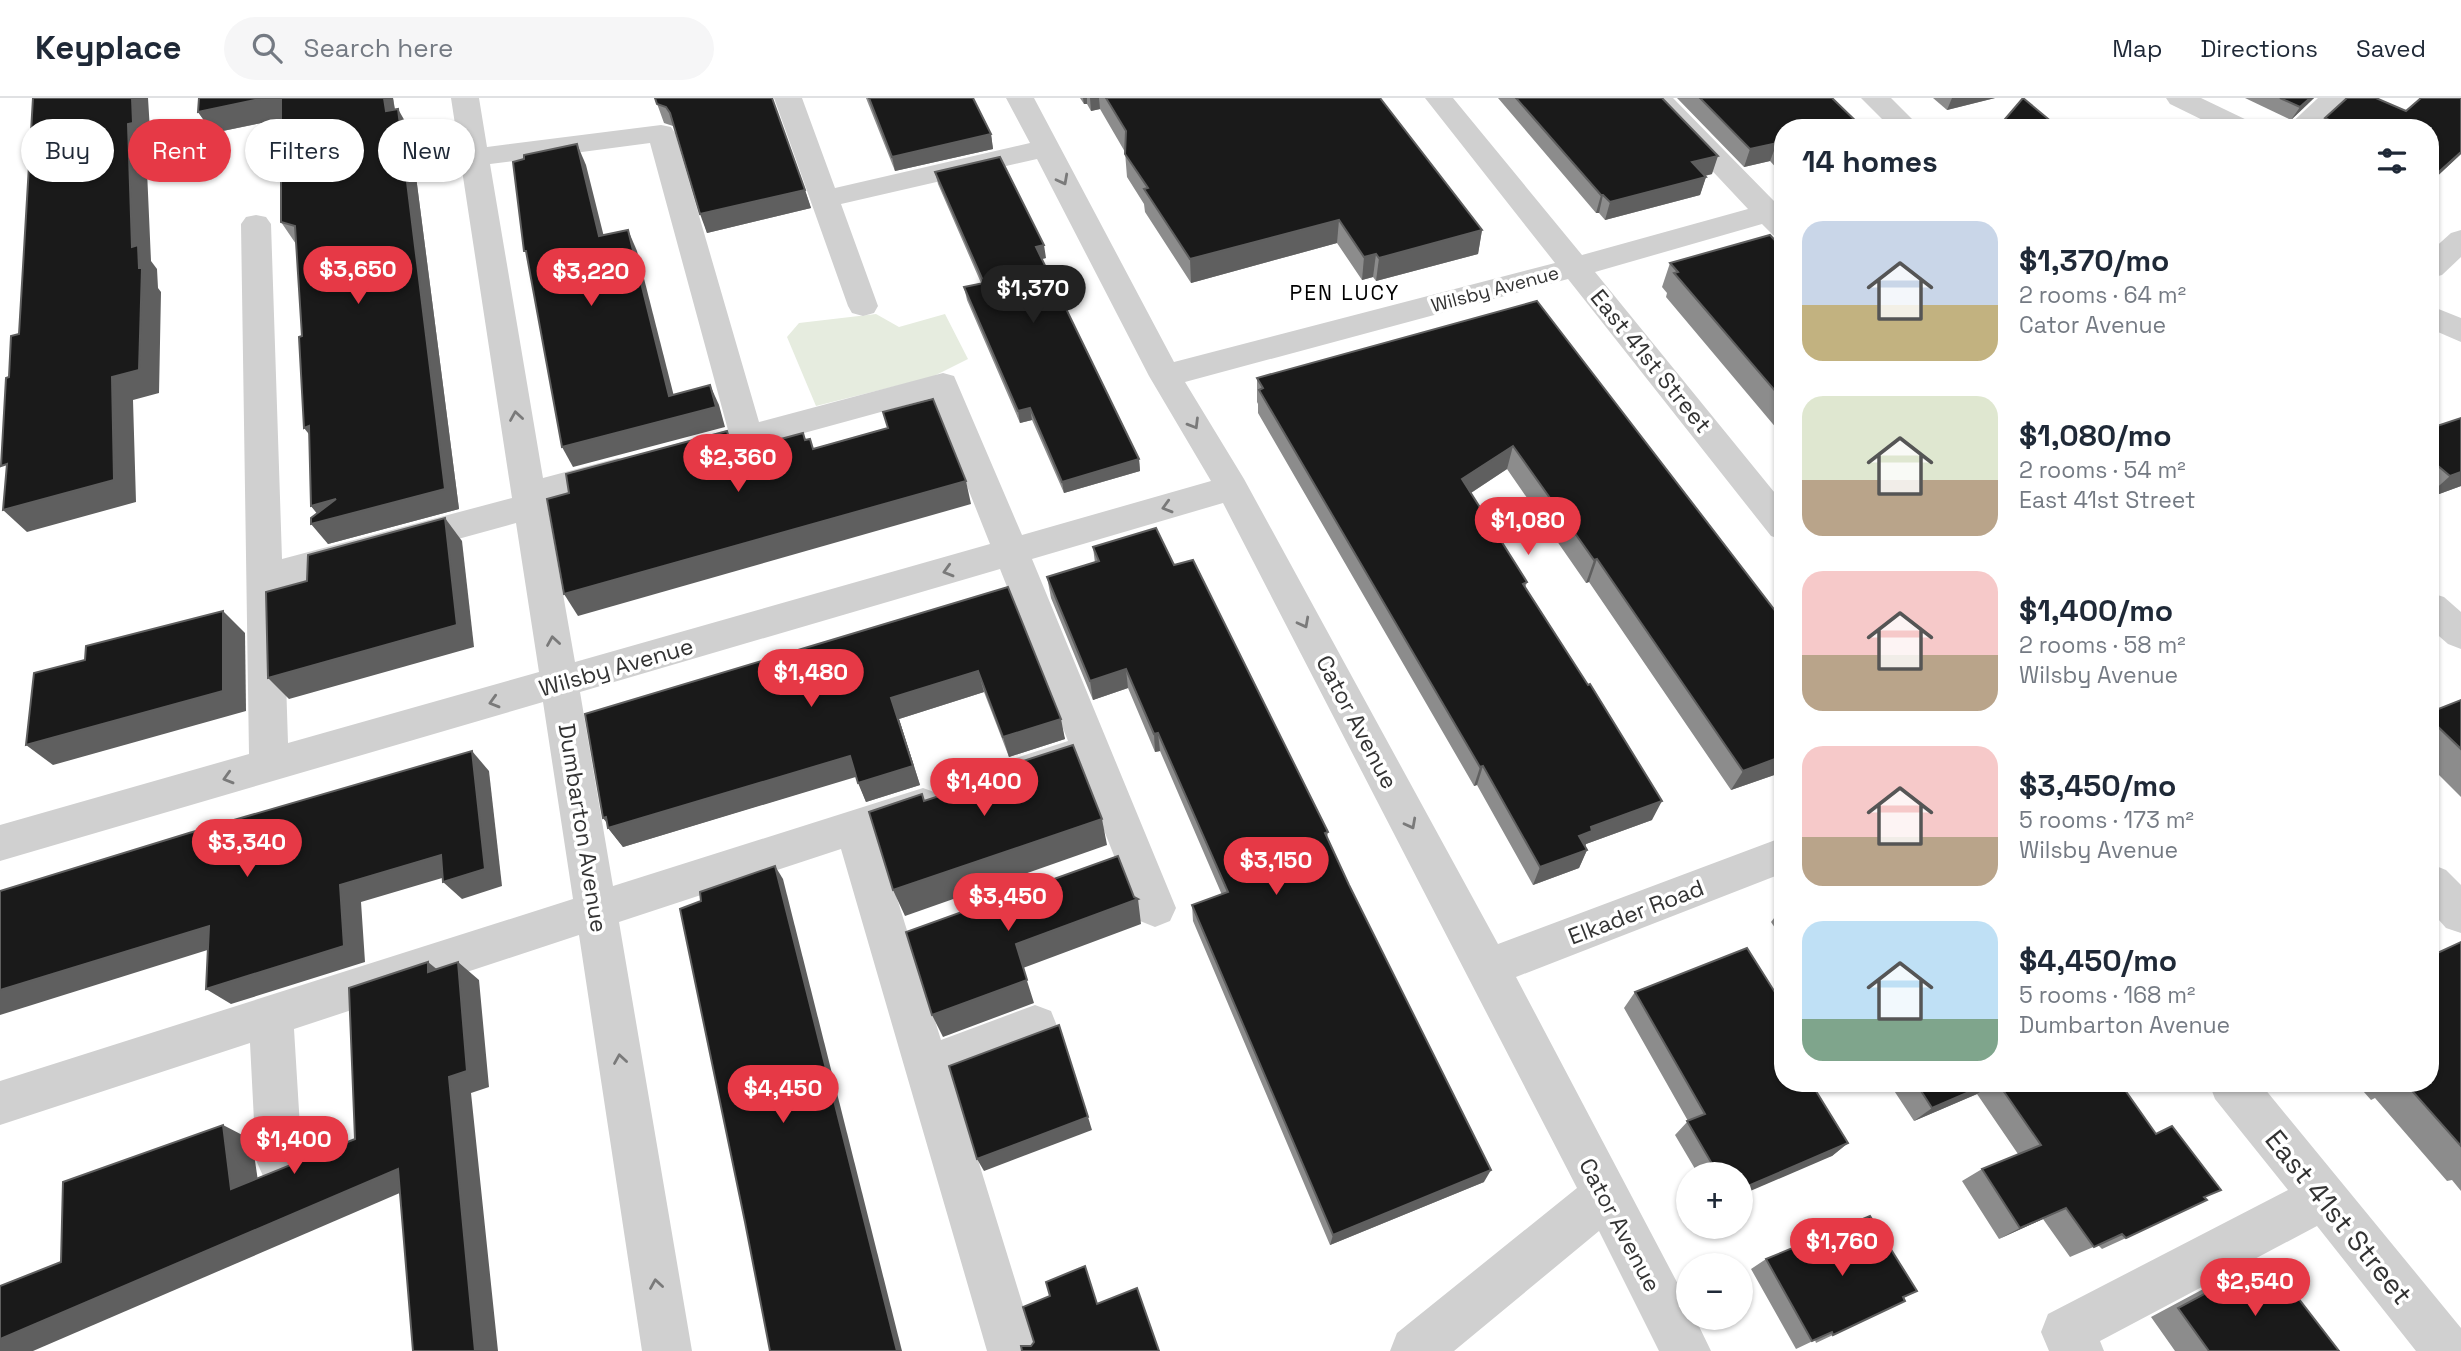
<!DOCTYPE html>
<html lang="en">
<head>
<meta charset="utf-8">
<style>
  body { margin:0; font-family:"Space Grotesk",sans-serif; background:#f6f6f7; color:#1f2937; height:100vh; display:flex; flex-direction:column; font-size:26px; white-space:nowrap }
  * { box-sizing:border-box; margin:0 }
  p { font-size:23px; color:#747a83 }
  .icon { flex:none; width:38px; height:38px; fill:none; stroke:currentColor; stroke-width:2; stroke-linecap:round; stroke-linejoin:round }
  .map { position:relative; flex:1; overflow:hidden }
  .drawer { position:absolute; left:1774px; top:21px; width:665px; height:973px; display:flex; flex-direction:column; background:#fff; border-radius:28px; box-shadow:0 2px 5px #0004 }
  .drawer>* { flex:none }
  .top-card { position:absolute; left:21px; top:21px; width:665px; height:63px; display:flex; gap:14px }
  .tools { position:absolute; left:1676px; top:1064px; display:grid; gap:14px }
  .tools a { display:grid; place-items:center; width:77px; height:77px; border-radius:50%; background:#fff; box-shadow:0 2px 5px #0004; font-size:35px }
  .price { position:absolute; translate:-50% -60px; padding:0 16px; border-radius:24px; background:#e63946; color:#fff; font-size:23px; line-height:46px; filter:drop-shadow(0 2px 4px #0008) }
  .price::after { content:''; position:absolute; left:50%; top:42px; width:21px; height:16px; margin-left:-10px; background:inherit; clip-path:polygon(0 0,100% 0,50% 100%) }
  .price.current { background:#222; color:#fff }
  ul { padding:0; list-style:none }
  li { display:flex; align-items:center; gap:21px; height:175px; padding:0 28px }
  li span { display:grid; place-items:center; flex:none; width:196px; height:140px; border-radius:21px; color:#555 }
  li>.icon { margin-inline-start:auto }
  span .icon { width:84px; height:84px; fill:#fffc; stroke-width:1 }
  li b { font-size:30px }
  h2 { display:flex; justify-content:space-between; align-items:center; height:84px; padding:0 28px; font-size:30px }
  .chip { padding:0 24px; border-radius:32px; background:#fff; box-shadow:0 2px 5px #0004; font-size:24px; line-height:63px }
  .chip.current { background:#e63946; color:#fff }
  header { display:flex; align-items:center; gap:42px; box-sizing:border-box; height:98px; padding:0 35px; background:#fff; border-bottom:2px solid #e0e1e3 }
  header strong { font-size:33px }
  nav { display:flex; gap:38px; margin-inline-start:auto; font-size:24px }
  .search { width:490px; height:63px; background:#f6f6f7; display:flex; align-items:center; gap:18px; box-sizing:border-box; padding:0 24px; border-radius:38px; color:#747a83; font-size:26px }
  .map>svg:first-child { display:block }
</style>
</head>
<body>
<header>
<strong>Keyplace</strong>
<div class="search"><svg class="icon" aria-label="search" viewBox="0 0 24 24"><circle cx="10" cy="10" r="6"/><path d="M15 15l6 6"/></svg>Search here</div>
<nav><a>Map</a><a>Directions</a><a>Saved</a></nav>
</header>
<div class="map">
<svg width="2461" height="1253" viewBox="0 0 2461 1253">
  <rect width="100%" height="100%" fill="#fff"/>
  <polygon fill="#e6ecdf" points="876,216 899,229 945,216 968,261 932,279 816,308 787,239 799,225"/>
  <g fill="none" stroke-linecap="round" stroke-linejoin="round">
    <g fill="#d0d0d0" fill-rule="evenodd">
      <path d="M451 0H479L487 49 661 27 671 29 675 35 759 324 943 275 954 278 1022 437 1211 383 1149 278 1037 61 841 106 878 208 874 215 863 218 852 215 848 208 774 0H802L835 90 1030 45 1006 0H1034L1174 264 1555 165 1425 0H1453L1582 157 1748 111 1644 0H1673L1774 103 1783 101V139L1773 137 1762 126 1595 174 1783 405V442L1771 438 1568 181 1185 284 1244 381 1498 846 1783 739V775L1516 879 1689 1207V1220H1695L1711 1253H1659L1599 1133 1454 1253H1390L1397 1235 1577 1090 1223 405 1032 461 1176 810 1170 823 1155 829 1140 823 1080 672 1027 690 1013 685 1007 673 1013 661 1068 643 1000 471 580 594 613 788 923 690 937 695 943 707 937 719 878 739 941 942 1035 907 1051 913 1057 928 1051 943 953 981 1037 1253H987L841 751 619 824 692 1253H642L579 837 294 931 302 1062 295 1078 279 1085 263 1078 256 1062 250 945 0 1027V983L573 801 543 604 0 763V727L249 656 241 126 246 119 256 117 266 119 271 126 282 461 512 400ZM650 45 728 332 668 348 663 357 668 366 680 369 932 300 990 446 575 564 547 405 630 382 635 373 630 364 618 360 543 380 490 66ZM516 425 539 574 288 645 283 489Z"/>
      <polygon points="1861,0 1891,0 1921,30 1891,30"/>
      <polygon points="2166,0 2201,0 2251,24 2255,30 2219,30 2170,6"/>
      <polygon points="2318,0 2348,0 2317,30 2286,30"/>
      <polygon points="2461,132 2461,159 2442,177 2431,180 2431,153 2451,135"/>
      <polygon points="2431,208 2461,220 2461,244 2431,231"/>
      <polygon points="2431,495 2444,499 2461,514 2461,551 2448,546 2431,531"/>
      <polygon points="2431,766 2446,772 2461,787 2461,835 2446,830 2431,813"/>
      <polygon points="2209,985 2260,985 2461,1230 2461,1253 2416,1253 2317,1128 2100,1243 2104,1253 2049,1253 2041,1234 2048,1216 2288,1092 2215,1001"/>
    </g>
  </g>
  <g fill="#8c8c8c">
    <polygon points="199,0 393,0 395,11 410,32 459,411 328,446 317,415 311,408 309,337 296,146 281,124 281,21 213,35 198,14"/>
    <polygon points="655,0 805,92 811,110 707,135 675,30 673,28 664,25"/>
    <polygon points="866,0 973,0 991,36 993,51 895,73"/>
    <polygon points="1080,0 1380,0 1482,132 1478,156 1376,183 1373,179 1362,182 1337,145 1191,185 1145,114 1144,106 1127,79 1125,54 1100,11 1091,13 1087,6 1084,6"/>
    <polygon points="1498,0 1662,0 1712,76 1705,78 1706,79 1700,97 1605,122 1599,115 1596,115"/>
    <polygon points="1677,0 1832,0 1783,30 1783,74 1781,75 1770,63 1744,69"/>
    <polygon points="1933,0 1995,0 1947,12"/>
    <polygon points="2245,0 2314,0 2291,22"/>
    <polygon points="2461,0 2461,56 2431,84 2431,30 2318,30 2325,20 2406,13"/>
    <polygon points="935,74 1046,160 1041,161 1139,361 1140,373 1064,395 1032,322 1020,325 967,202 964,189 981,185 938,86"/>
    <polygon points="1783,151 1783,338 1666,199 1667,195 1662,189 1670,165"/>
    <polygon points="1537,203 1783,674 1731,692 1589,484 1586,485 1507,371 1471,395 1527,484 1525,490 1652,722 1586,746 1585,749 1587,752 1579,770 1533,787 1477,687 1474,688 1258,315 1258,306 1257,304 1257,280"/>
    <polygon points="2461,320 2461,388 2431,399 2431,330"/>
    <polygon points="1093,449 1174,467 1328,734 1327,740 1484,1084 1330,1147 1193,823 1192,807 1222,797 1160,653 1155,654 1128,590 1093,602 1051,500 1047,479 1095,465"/>
    <polygon points="1008,489 1065,641 1009,659 984,594 899,621 920,687 866,704 856,678 623,749 608,730 607,725 603,720"/>
    <polygon points="2461,602 2461,699 2431,669 2431,614"/>
    <polygon points="1783,813 1783,842 1771,824 1778,815"/>
    <polygon points="2461,844 2461,1093 2452,1082 2447,1083 2375,1000 2371,1002 2356,985 2431,985"/>
    <polygon points="1635,894 1783,985 1848,1045 1832,1058 1741,1076 1698,1076 1675,1037 1688,1023 1624,910"/>
    <polygon points="1889,985 2120,985 2156,1036 2204,1099 2126,1140 2102,1151 2098,1147 2070,1159 2043,1121 1999,1141 1962,1083 1982,1071 2018,1056 1977,996 1914,1023"/>
    <polygon points="1766,1161 1917,1193 1904,1200 1905,1203 1816,1245 1815,1242 1796,1251 1751,1171"/>
    <polygon points="2251,1171 2261,1185 2281,1178 2339,1253 2175,1253 2151,1219 2222,1181"/>
  </g>
  <g fill="#5f5f5f">
    <polygon points="132,0 148,0 151,49 146,50 151,163 157,171 158,190 161,194 159,295 133,302 136,404 27,434 3,412 112,279 139,170 132,149 128,26"/>
    <polygon points="265,0 283,0 294,18 213,35 198,14"/>
    <polygon points="384,0 393,0 398,35 386,13"/>
    <polygon points="1083,0 1087,0 1087,6 1084,6"/>
    <polygon points="1090,0 1099,0 1100,11 1091,13"/>
    <polygon points="1952,0 1995,0 1947,12"/>
    <polygon points="2310,0 2314,0 2291,22 2300,9"/>
    <polygon points="398,11 410,32 459,411 328,446 311,426 323,423 311,408"/>
    <polygon points="991,36 993,51 895,73 892,59"/>
    <polygon points="1777,45 1770,63 1744,69 1750,51"/>
    <polygon points="577,46 586,67 609,159 599,138"/>
    <polygon points="2461,54 2461,56 2431,84 2431,81"/>
    <polygon points="1718,58 1712,76 1686,82 1692,64"/>
    <polygon points="1706,79 1700,97 1605,122 1610,104"/>
    <polygon points="805,92 811,110 707,135 700,116"/>
    <polygon points="1601,97 1603,97 1599,115 1596,115"/>
    <polygon points="1339,122 1337,145 1191,185 1190,161"/>
    <polygon points="628,132 637,153 679,318 669,298"/>
    <polygon points="1482,132 1478,156 1376,183 1379,160"/>
    <polygon points="1044,147 1046,160 1038,162 1036,149"/>
    <polygon points="1376,156 1373,179 1362,182 1364,159"/>
    <polygon points="710,287 719,307 725,329 573,369 562,349"/>
    <polygon points="1030,310 1032,322 1020,325 1018,313"/>
    <polygon points="309,328 320,350 304,330"/>
    <polygon points="727,333 737,356 733,354"/>
    <polygon points="1513,348 1507,371 1457,404 1462,381"/>
    <polygon points="1139,361 1140,373 1064,395 1062,384"/>
    <polygon points="2461,374 2461,388 2431,399 2431,395 2450,378"/>
    <polygon points="966,383 971,406 578,518 564,496"/>
    <polygon points="445,420 462,443 474,549 289,601 268,580"/>
    <polygon points="1597,461 1589,484 1586,485 1594,462"/>
    <polygon points="223,513 245,535 246,613 53,667 26,647"/>
    <polygon points="1126,571 1128,590 1093,602 1090,583"/>
    <polygon points="978,573 984,594 899,621 920,687 866,704 858,685 891,600"/>
    <polygon points="1061,621 1065,641 1009,659 1003,639"/>
    <polygon points="1158,635 1160,653 1155,654 1154,636"/>
    <polygon points="472,653 489,673 502,788 462,801 443,784"/>
    <polygon points="850,658 859,678 623,749 608,730 611,729 603,720"/>
    <polygon points="1783,658 1783,674 1731,692 1743,673"/>
    <polygon points="1483,668 1477,687 1474,688 1480,669"/>
    <polygon points="1662,703 1652,722 1586,746 1584,751 1579,738 1591,729"/>
    <polygon points="1102,721 1107,747 905,818 893,792"/>
    <polygon points="1587,752 1579,770 1533,787 1540,769"/>
    <polygon points="441,757 459,775 361,804 365,864 231,906 206,891 340,787"/>
    <polygon points="775,768 783,781 902,1253 897,1253"/>
    <polygon points="1138,801 1141,826 1023,870 1034,905 943,939 932,917 1016,846"/>
    <polygon points="209,828 233,844 0,917 0,892"/>
    <polygon points="428,864 450,882 428,874"/>
    <polygon points="458,864 479,882 489,989 471,995 498,1253 475,1253 449,979"/>
    <polygon points="1990,985 1993,985 1977,996 1914,1023 1932,1010"/>
    <polygon points="1088,1019 1092,1032 984,1073 977,1061"/>
    <polygon points="223,1027 252,1042 261,1104 231,1091"/>
    <polygon points="1848,1045 1832,1058 1741,1097 1741,1091"/>
    <polygon points="398,1071 423,1085 33,1253 0,1253 0,1241"/>
    <polygon points="1491,1072 1484,1084 1330,1147 1333,1137"/>
    <polygon points="2066,1110 2043,1121 1999,1141 2020,1130"/>
  </g>
  <g fill="#1a1a1a" stroke="#5f5f5f" stroke-width="2">
    <polygon points="33,0 132,0 133,25 128,26 132,149 138,147 139,170 142,170 139,272 112,279 114,382 3,412 7,366 1,368 6,280 9,279 11,238 19,236"/>
    <polygon points="199,0 265,0 198,14"/>
    <polygon points="281,0 384,0 386,13 398,11 445,391 311,426 311,420 336,401 311,408 309,328 304,330 299,239 302,238 295,128 281,124"/>
    <polygon points="655,0 772,0 805,92 700,116 670,15 666,9 657,6"/>
    <polygon points="869,0 973,0 991,36 892,59"/>
    <polygon points="1106,0 1380,0 1482,132 1379,160 1376,156 1364,159 1339,122 1190,161 1144,91 1148,90 1125,56 1126,33"/>
    <polygon points="1516,0 1662,0 1718,58 1692,64 1706,79 1610,104 1603,97 1601,97"/>
    <polygon points="1700,0 1832,0 1863,30 1783,30 1783,52 1777,45 1750,51"/>
    <polygon points="2023,0 2059,30 2003,30 2000,27"/>
    <polygon points="2280,0 2310,0 2300,9"/>
    <polygon points="2347,0 2376,0 2406,13 2421,0 2461,0 2461,54 2431,81 2431,30 2346,30 2325,20"/>
    <polygon points="577,46 599,138 628,132 669,298 710,287 716,309 562,349 526,153 524,153 513,64 524,61 524,57"/>
    <polygon points="1000,59 1044,147 1036,149 1139,361 1062,384 1030,310 1018,313 964,189 984,185 935,74"/>
    <polygon points="1770,137 1783,151 1783,302 1674,175 1678,174 1670,165"/>
    <polygon points="1537,203 1783,523 1783,658 1743,673 1597,461 1594,462 1513,348 1462,381 1527,484 1523,486 1588,587 1590,586 1662,703 1591,729 1592,733 1579,738 1587,752 1540,769 1483,668 1480,669 1259,292 1263,290 1257,280"/>
    <polygon points="933,301 966,383 564,496 547,401 569,395 566,376 727,333 733,354 803,335 805,342 810,341 813,351 888,330 883,314"/>
    <polygon points="2461,320 2461,374 2450,378 2431,362 2431,330"/>
    <polygon points="445,420 457,527 268,580 266,494 307,483 308,457"/>
    <polygon points="1156,430 1174,467 1193,462 1328,734 1325,735 1349,787 1491,1072 1333,1137 1192,807 1228,794 1158,635 1154,636 1126,571 1090,583 1047,479 1099,463 1093,449"/>
    <polygon points="1008,489 1061,621 1003,639 978,573 891,600 913,668 858,685 850,658 608,730 606,719 603,720 585,616"/>
    <polygon points="223,513 223,593 26,647 34,575 85,562 86,548"/>
    <polygon points="2461,602 2461,651 2431,622 2431,614"/>
    <polygon points="1073,647 1102,721 893,792 869,714 922,696 924,703 1016,673 1014,666"/>
    <polygon points="472,653 485,771 443,784 441,757 340,787 344,848 206,891 209,828 0,892 0,793 189,735"/>
    <polygon points="1118,758 1134,799 1138,801 1016,846 1027,882 932,917 906,834"/>
    <polygon points="775,768 897,1253 770,1253 745,1124 680,811 701,803 700,794"/>
    <polygon points="1783,813 1783,822 1778,815"/>
    <polygon points="2461,844 2461,1048 2406,986 2402,988 2399,985 2431,985 2431,858"/>
    <polygon points="1747,850 1783,907 1783,985 1811,985 1848,1045 1741,1091 1741,1076 1718,1076 1687,1023 1705,1016 1635,894"/>
    <polygon points="428,864 428,874 458,864 467,973 449,979 475,1253 413,1253 398,1071 0,1241 0,1188 61,1164 63,1084 223,1027 231,1091 355,1041 349,890"/>
    <polygon points="1059,927 1088,1019 977,1061 949,968"/>
    <polygon points="1916,985 1990,985 1932,1010"/>
    <polygon points="1998,985 2120,985 2156,1036 2172,1028 2221,1092 2204,1099 2207,1102 2126,1140 2122,1136 2094,1149 2066,1110 2020,1130 1982,1071 2041,1047"/>
    <polygon points="1870,1118 1917,1193 1903,1199 1905,1203 1833,1237 1832,1234 1812,1243 1766,1161"/>
    <polygon points="1085,1168 1097,1206 1137,1190 1159,1253 1022,1253 1021,1248 1031,1248 1034,1244 1023,1209 1050,1198 1046,1184"/>
    <polygon points="2251,1171 2263,1188 2281,1178 2339,1253 2209,1253 2178,1210"/>
  </g>
  <defs><path id="oneway-chevron" d="M-2-3.5L2.5 0L-2 3.5" fill="none" stroke-width="1.6" stroke-linecap="round" stroke-linejoin="round" transform="scale(1.75)"/></defs>
  <g stroke="#7a7a7a">
    <use href="#oneway-chevron" transform="translate(1063 82) rotate(62)"/>
    <use href="#oneway-chevron" transform="translate(516 318) rotate(-99)"/>
    <use href="#oneway-chevron" transform="translate(1194 326) rotate(59)"/>
    <use href="#oneway-chevron" transform="translate(1167 409) rotate(164)"/>
    <use href="#oneway-chevron" transform="translate(948 473) rotate(164)"/>
    <use href="#oneway-chevron" transform="translate(1304 525) rotate(62)"/>
    <use href="#oneway-chevron" transform="translate(553 543) rotate(-99)"/>
    <use href="#oneway-chevron" transform="translate(494 604) rotate(164)"/>
    <use href="#oneway-chevron" transform="translate(228 680) rotate(164)"/>
    <use href="#oneway-chevron" transform="translate(1411 726) rotate(62)"/>
    <use href="#oneway-chevron" transform="translate(620 961) rotate(-99)"/>
    <use href="#oneway-chevron" transform="translate(656 1186) rotate(-99)"/>
  </g>
  <g text-anchor="middle" dominant-baseline="central" stroke-width="7" stroke-linejoin="round" paint-order="stroke">
    <g font-size="19" fill="#333" stroke="#fff">
      <text transform="translate(1495 191) rotate(-15)">Wilsby Avenue</text>
    </g>
    <g font-size="21" letter-spacing="2" fill="#000" stroke="#fff">
      <text x="1345" y="194">PEN LUCY</text>
    </g>
    <g font-size="23" fill="#333" stroke="#fff">
      <text transform="translate(1651 263) rotate(51)">East 41st Street</text>
      <text transform="translate(616 569) rotate(-16)">Wilsby Avenue</text>
      <text transform="translate(1357 624) rotate(62)">Cator Avenue</text>
      <text transform="translate(583 730) rotate(81)">Dumbarton Avenue</text>
      <text transform="translate(1636 814) rotate(-21)">Elkader Road</text>
      <text transform="translate(1620 1127) rotate(62)">Cator Avenue</text>
    </g>
    <g font-size="28" fill="#333" stroke="#fff">
      <text transform="translate(2339 1119) rotate(51)">East 41st Street</text>
    </g>
  </g>
</svg>
<div class="tools">
<a>+</a>
<a>−</a>
</div>
<b class="price" style="left:358px;top:208px">$3,650</b>
<b class="price" style="left:591px;top:210px">$3,220</b>
<b class="price current" style="left:1033px;top:227px">$1,370</b>
<b class="price" style="left:738px;top:396px">$2,360</b>
<b class="price" style="left:1528px;top:459px">$1,080</b>
<b class="price" style="left:811px;top:611px">$1,480</b>
<b class="price" style="left:984px;top:720px">$1,400</b>
<b class="price" style="left:247px;top:781px">$3,340</b>
<b class="price" style="left:1276px;top:799px">$3,150</b>
<b class="price" style="left:1008px;top:835px">$3,450</b>
<b class="price" style="left:783px;top:1027px">$4,450</b>
<b class="price" style="left:294px;top:1078px">$1,400</b>
<b class="price" style="left:1842px;top:1180px">$1,760</b>
<b class="price" style="left:2255px;top:1220px">$2,540</b>
<div class="top-card">
<a class="chip">Buy</a>
<a class="chip current">Rent</a>
<a class="chip">Filters</a>
<a class="chip">New</a>
</div>
<section class="drawer">
<h2>14 homes<svg class="icon" aria-label="filters" viewBox="0 0 24 24"><path d="M4 7h16M4 17h16"/><circle cx="9" cy="7" r="2"/><circle cx="15" cy="17" r="2"/></svg></h2>
<ul>
<li><span style="background:linear-gradient(#c9d6e8 60%,#c2b280 0)"><svg class="icon" aria-label="home" viewBox="0 0 24 24"><path d="M3 11l9-7 9 7M6 9v11h12V9"/></svg></span><div><b>$1,370/mo</b><p>2 rooms · 64 m²</p><p>Cator Avenue</p></div></li>
<li><span style="background:linear-gradient(#dfe7d0 60%,#b9a48a 0)"><svg class="icon" aria-label="home" viewBox="0 0 24 24"><path d="M3 11l9-7 9 7M6 9v11h12V9"/></svg></span><div><b>$1,080/mo</b><p>2 rooms · 54 m²</p><p>East 41st Street</p></div></li>
<li><span style="background:linear-gradient(#f6c9c9 60%,#b9a48a 0)"><svg class="icon" aria-label="home" viewBox="0 0 24 24"><path d="M3 11l9-7 9 7M6 9v11h12V9"/></svg></span><div><b>$1,400/mo</b><p>2 rooms · 58 m²</p><p>Wilsby Avenue</p></div></li>
<li><span style="background:linear-gradient(#f6c9c9 65%,#b9a48a 0)"><svg class="icon" aria-label="home" viewBox="0 0 24 24"><path d="M3 11l9-7 9 7M6 9v11h12V9"/></svg></span><div><b>$3,450/mo</b><p>5 rooms · 173 m²</p><p>Wilsby Avenue</p></div></li>
<li><span style="background:linear-gradient(#bfe0f5 70%,#7fa58c 0)"><svg class="icon" aria-label="home" viewBox="0 0 24 24"><path d="M3 11l9-7 9 7M6 9v11h12V9"/></svg></span><div><b>$4,450/mo</b><p>5 rooms · 168 m²</p><p>Dumbarton Avenue</p></div></li>
</ul>
</section>
</div>
</body>
</html>
